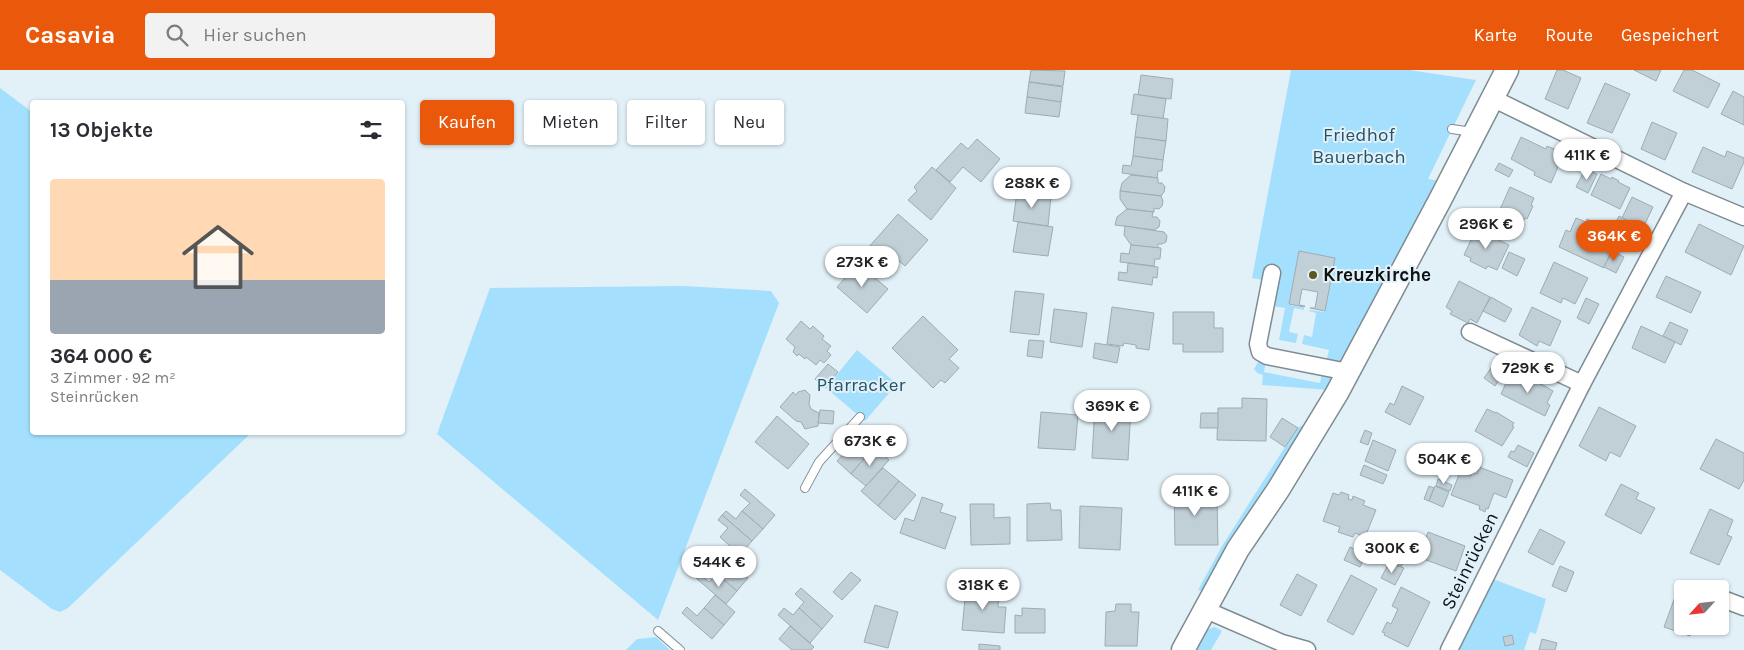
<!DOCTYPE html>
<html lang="de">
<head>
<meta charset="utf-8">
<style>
  body { margin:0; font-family:Karla,sans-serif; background:#f2f2f3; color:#2b2b33; height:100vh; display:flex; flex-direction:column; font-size:19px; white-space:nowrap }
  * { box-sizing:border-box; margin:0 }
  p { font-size:16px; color:#7c7c81 }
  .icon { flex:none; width:28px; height:28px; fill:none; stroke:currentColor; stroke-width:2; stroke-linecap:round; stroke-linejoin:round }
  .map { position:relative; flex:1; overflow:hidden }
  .sheet { position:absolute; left:30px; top:30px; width:375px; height:335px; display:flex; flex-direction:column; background:#fff; border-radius:5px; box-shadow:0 1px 4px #0004 }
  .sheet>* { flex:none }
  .banner { position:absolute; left:420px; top:30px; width:475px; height:45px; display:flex; gap:10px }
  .needle { width:32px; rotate:243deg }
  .buttons { position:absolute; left:1674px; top:510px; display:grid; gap:10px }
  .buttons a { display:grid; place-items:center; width:55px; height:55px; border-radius:5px; background:#fff; box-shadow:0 1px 4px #0004; font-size:25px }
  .price { position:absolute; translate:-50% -42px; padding:0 11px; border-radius:18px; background:#fff; color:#222; font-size:16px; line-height:32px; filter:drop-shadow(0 1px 2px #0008) }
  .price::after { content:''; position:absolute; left:50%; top:30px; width:15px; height:11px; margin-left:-8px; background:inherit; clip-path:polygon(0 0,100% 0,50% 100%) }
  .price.on { background:#ea580c; color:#fff }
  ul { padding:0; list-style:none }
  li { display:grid; align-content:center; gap:10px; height:265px; padding:0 20px }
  li span { display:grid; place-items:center; height:155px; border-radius:5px; color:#555 }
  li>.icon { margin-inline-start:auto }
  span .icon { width:90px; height:90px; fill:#fffc; stroke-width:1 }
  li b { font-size:21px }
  h2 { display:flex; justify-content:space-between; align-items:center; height:60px; padding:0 20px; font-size:21px }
  .chip { padding:0 18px; border-radius:5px; background:#fff; box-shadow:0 1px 4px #0004; font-size:18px; line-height:45px }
  .chip.on { background:#ea580c; color:#fff }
  header { display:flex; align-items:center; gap:30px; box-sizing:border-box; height:70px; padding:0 25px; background:#ea580c; color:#fff }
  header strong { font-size:24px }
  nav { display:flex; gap:28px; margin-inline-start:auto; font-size:18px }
  .search { width:350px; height:45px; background:#f2f2f3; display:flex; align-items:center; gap:12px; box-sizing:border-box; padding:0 18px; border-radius:5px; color:#7c7c81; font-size:19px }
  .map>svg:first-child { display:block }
</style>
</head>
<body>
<header>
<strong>Casavia</strong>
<div class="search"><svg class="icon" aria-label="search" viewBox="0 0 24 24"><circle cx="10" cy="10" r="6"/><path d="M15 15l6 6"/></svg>Hier suchen</div>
<nav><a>Karte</a><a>Route</a><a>Gespeichert</a></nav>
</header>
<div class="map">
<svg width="1744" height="580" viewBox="0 0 1744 580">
  <rect width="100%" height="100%" fill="#e2f1f8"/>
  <g fill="#a4e0fd">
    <polygon points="1291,0 1409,0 1476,10 1428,109 1439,111 1343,293 1326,292 1329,280 1302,274 1304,265 1312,267 1316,243 1309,241 1309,240 1325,242 1334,188 1299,182 1289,235 1304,238 1304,240 1294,238 1289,262 1298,264 1296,273 1279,270 1285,238 1272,236 1263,210 1252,208"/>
    <polygon points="0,18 32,42 32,362 251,363 68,538 60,542 52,539 0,500"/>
    <polygon points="683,216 771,221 779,233 658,550 437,364 490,218"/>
    <polygon points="857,280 897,314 865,351 826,318"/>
    <polygon points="1260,289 1266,291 1264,302 1320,313 1322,303 1329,305 1332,311 1329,320 1262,315 1263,305 1257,303 1254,299"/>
    <polygon points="1303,355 1305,356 1205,522 1198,520 1222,476 1297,358"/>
    <polygon points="1493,509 1546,529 1536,564 1530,562 1524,580 1457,580"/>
    <polygon points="1215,557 1222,561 1211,580 1194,580 1208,559"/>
    <polygon points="656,567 670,580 626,580 637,569"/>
  </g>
  <g fill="#c1cfd6" stroke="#9dabb2">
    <polygon points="1031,0 1065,1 1063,16 1029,12"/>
    <polygon points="1557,0 1563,0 1581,8 1568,39 1545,29"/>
    <polygon points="1634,0 1661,0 1656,11"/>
    <polygon points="1684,0 1692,0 1720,14 1708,38 1673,21"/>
    <polygon points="1141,5 1173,9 1171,29 1138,25"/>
    <polygon points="1029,12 1063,17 1061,32 1027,27"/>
    <polygon points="1605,13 1630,24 1612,63 1587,53"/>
    <polygon points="1733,21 1744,27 1744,55 1721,44"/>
    <polygon points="1134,24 1166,29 1163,49 1131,44"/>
    <polygon points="1027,27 1061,32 1059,47 1025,43"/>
    <polygon points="1138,45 1168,49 1166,71 1135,67"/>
    <polygon points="1652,52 1677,63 1665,90 1641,79"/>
    <polygon points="1135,67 1166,71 1163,90 1133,86"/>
    <polygon points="1521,67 1546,79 1547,76 1564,83 1551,113 1534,105 1535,102 1511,89"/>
    <polygon points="977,69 1000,89 981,112 963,97 950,112 936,100 961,73 968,79"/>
    <polygon points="1703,77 1725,87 1727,81 1744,88 1744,92 1732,119 1692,102"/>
    <polygon points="1133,86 1163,90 1162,101 1158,101 1157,108 1122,103 1123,95 1131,96"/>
    <polygon points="1499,93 1513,100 1509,107 1495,100"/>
    <polygon points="932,97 956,118 931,150 908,130 917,121 914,117"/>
    <polygon points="1585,99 1597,104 1588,123 1576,117"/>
    <polygon points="1601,104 1611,109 1612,107 1619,111 1618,112 1630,118 1620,139 1591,125"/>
    <polygon points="1131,105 1158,108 1158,113 1162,113 1165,117 1164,122 1161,126 1120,121 1122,113"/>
    <polygon points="1510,117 1534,128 1531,135 1533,136 1527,149 1525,148 1521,155 1498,144"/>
    <polygon points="1120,121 1161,126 1163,131 1162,136 1159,139 1154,138 1154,142 1127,139 1120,129"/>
    <polygon points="1017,122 1051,126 1048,156 1013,151"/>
    <polygon points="1632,127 1653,137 1643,158 1622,148"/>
    <polygon points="1127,139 1153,142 1152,147 1157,147 1160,151 1159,157 1154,160 1115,155 1117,147"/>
    <polygon points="1480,141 1498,151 1495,158 1477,148"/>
    <polygon points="898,144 928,170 905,196 892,185 885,193 868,178"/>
    <polygon points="1619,146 1643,159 1639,168 1614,156"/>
    <polygon points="1576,148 1586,152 1587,149 1597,154 1591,168 1598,171 1599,167 1614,175 1604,198 1559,177 1566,160 1570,162"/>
    <polygon points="1018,152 1053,157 1048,186 1013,182"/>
    <polygon points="1699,154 1744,176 1731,205 1685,182"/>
    <polygon points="1125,156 1164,162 1167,166 1166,172 1162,174 1158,174 1158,178 1131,175 1124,165"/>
    <polygon points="1476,159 1509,175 1497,200 1488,196 1486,199 1470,191 1471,188 1464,185"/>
    <polygon points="1131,175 1161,178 1160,189 1155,189 1154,196 1120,192 1121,183 1129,184"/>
    <polygon points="1299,181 1335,188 1325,241 1310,238 1315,238 1318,222 1302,219 1299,235 1305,236 1304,237 1289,234"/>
    <polygon points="1612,181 1624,187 1616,203 1604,197"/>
    <polygon points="1509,182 1525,189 1517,206 1502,198"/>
    <polygon points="1554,192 1588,208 1575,234 1563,228 1561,233 1540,223"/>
    <polygon points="858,193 888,219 867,243 837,217"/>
    <polygon points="1128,193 1158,197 1157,208 1153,207 1152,215 1118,210 1119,202 1127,203"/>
    <polygon points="1666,206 1701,222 1691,243 1656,227"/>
    <polygon points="1459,211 1490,227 1477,253 1470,249 1468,253 1450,244 1452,241 1446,237"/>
    <polygon points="1015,221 1044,224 1039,265 1010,262"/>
    <polygon points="1491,227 1512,239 1505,252 1483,241"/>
    <polygon points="1586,228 1599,234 1589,254 1577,248"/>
    <polygon points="1112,237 1154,243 1149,280 1136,278 1136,275 1124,273 1123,276 1107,274"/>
    <polygon points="1532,237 1561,251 1550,276 1539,271 1537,276 1519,265"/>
    <polygon points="1054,239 1087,243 1082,277 1050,272"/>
    <polygon points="1173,242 1214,242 1214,258 1223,258 1223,282 1183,282 1183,274 1173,274"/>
    <polygon points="923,246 958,280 949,289 959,298 945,313 941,310 933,318 892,278"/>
    <polygon points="801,251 810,259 813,256 824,266 822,269 831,276 827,281 831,285 824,293 820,290 816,295 806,287 805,289 799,284 797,286 793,282 795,277 786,269"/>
    <polygon points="1670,252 1688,260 1681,275 1663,266"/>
    <polygon points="1641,256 1675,272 1665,293 1632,278"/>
    <polygon points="1029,270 1044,271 1042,288 1027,286"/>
    <polygon points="1095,273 1120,277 1117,293 1093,288"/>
    <polygon points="828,294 838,302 825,318 815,309"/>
    <polygon points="1494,294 1505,302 1495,316 1484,308"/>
    <polygon points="1515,302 1528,309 1529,307 1553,321 1547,333 1550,335 1545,346 1501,324 1506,313 1510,314"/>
    <polygon points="1402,316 1424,327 1410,355 1385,342 1390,333 1394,335"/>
    <polygon points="805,320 810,325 809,334 811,339 819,343 818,356 805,359 801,352 796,351 780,337 793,322 796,325 798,322"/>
    <polygon points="1242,328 1267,329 1266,371 1217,370 1218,338 1242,338"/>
    <polygon points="1095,335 1131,337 1128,390 1092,388"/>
    <polygon points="1599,337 1636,356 1620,387 1610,382 1606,391 1579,376"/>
    <polygon points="1487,339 1496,343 1496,342 1514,353 1512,356 1514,357 1502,376 1475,361"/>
    <polygon points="820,340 834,341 833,354 818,353"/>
    <polygon points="1041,342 1078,345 1075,380 1038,378"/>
    <polygon points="1201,343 1218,343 1218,358 1200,358"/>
    <polygon points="777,346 809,374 788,399 755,372"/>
    <polygon points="1282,348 1298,358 1285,377 1270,367"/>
    <polygon points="1365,360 1372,363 1368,375 1360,372"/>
    <polygon points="860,366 874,377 851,404 837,391"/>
    <polygon points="1716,369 1744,383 1744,410 1739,419 1700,399"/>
    <polygon points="1373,370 1396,380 1388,401 1365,391"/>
    <polygon points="1518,375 1534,383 1527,397 1508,387 1511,381 1514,382"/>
    <polygon points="874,377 889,390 866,416 851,404"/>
    <polygon points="1364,395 1387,405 1383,414 1360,405"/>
    <polygon points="1479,397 1513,410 1506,428 1494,423 1488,439 1486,438 1485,442 1479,439 1480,436 1451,425 1460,402 1471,406 1472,402 1477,404"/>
    <polygon points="883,398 899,411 878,436 861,421"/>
    <polygon points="1438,409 1452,415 1450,421 1436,416"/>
    <polygon points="899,411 916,425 895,450 878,436"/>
    <polygon points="1174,414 1203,414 1203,431 1217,431 1218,475 1175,475"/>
    <polygon points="1621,414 1639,423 1636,429 1655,438 1641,464 1605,445"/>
    <polygon points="1429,416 1434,418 1429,431 1424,429"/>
    <polygon points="1435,416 1449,422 1443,437 1429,431"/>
    <polygon points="745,419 775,445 763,459 742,441 750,433 740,425"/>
    <polygon points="1341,422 1349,425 1348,429 1352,430 1353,426 1365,431 1363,435 1376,440 1365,467 1355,463 1353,467 1338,462 1340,457 1323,451 1333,423 1339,425"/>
    <polygon points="922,427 943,434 940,442 956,447 945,479 900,463 905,448 914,451"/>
    <polygon points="1050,433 1051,440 1061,440 1062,470 1027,471 1027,434"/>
    <polygon points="970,434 994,434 994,448 1010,447 1010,474 971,475"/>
    <polygon points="1080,436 1122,438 1120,480 1079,478"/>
    <polygon points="1710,439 1733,450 1727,465 1732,467 1719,495 1690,483"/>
    <polygon points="726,441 736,449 742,441 763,459 752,471 722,445"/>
    <polygon points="722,445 752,471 740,485 720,467 728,458 718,450"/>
    <polygon points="1540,459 1565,472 1553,495 1528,482"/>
    <polygon points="1428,462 1465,476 1456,501 1418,487"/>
    <polygon points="1388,473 1408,481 1401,497 1382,489"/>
    <polygon points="1350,477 1366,484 1360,497 1344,490"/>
    <polygon points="719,482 748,508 737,521 717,504 724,495 714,487"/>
    <polygon points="1389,493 1404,498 1395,515 1381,508"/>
    <polygon points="1560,496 1574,502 1566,522 1552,516"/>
    <polygon points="851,502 861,510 842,530 833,522"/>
    <polygon points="700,504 709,512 717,504 737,521 726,534 696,508"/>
    <polygon points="1297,504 1317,515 1301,546 1280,535"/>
    <polygon points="1351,505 1377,519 1353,565 1327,551"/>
    <polygon points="966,517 999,519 998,537 1006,537 1004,563 962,560"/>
    <polygon points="1401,517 1430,532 1408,577 1384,565 1385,563 1382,562 1387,552 1391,554 1398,539 1392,536"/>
    <polygon points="801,518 833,546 822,559 799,538 804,532 795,524"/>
    <polygon points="715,525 735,542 724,555 704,538"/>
    <polygon points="1675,527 1682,530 1682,556 1693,556 1690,566 1664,557"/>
    <polygon points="1116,534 1131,534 1131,542 1139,542 1137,576 1105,576 1106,542 1115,541"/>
    <polygon points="875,535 898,542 888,578 864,572"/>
    <polygon points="687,537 697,546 704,538 724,555 712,569 682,543"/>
    <polygon points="784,538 793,545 799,538 822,559 810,573 778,545"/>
    <polygon points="1022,538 1045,539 1045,563 1015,563 1015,545 1022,546"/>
    <polygon points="790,556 814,577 811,580 792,580 779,569"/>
    <polygon points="1512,565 1514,574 1505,576 1503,567"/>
    <polygon points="1542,569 1557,573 1555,580 1539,580"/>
    <polygon points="979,574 1000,576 1000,580 979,580"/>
  </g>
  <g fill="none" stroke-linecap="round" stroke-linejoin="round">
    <g stroke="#7e8b92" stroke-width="10">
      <g id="lane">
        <polyline points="1452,59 1472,62"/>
        <polyline points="805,418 819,392 860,347"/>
        <polyline points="658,561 680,580"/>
      </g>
    </g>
    <g stroke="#7e8b92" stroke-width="19">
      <g id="street">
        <polyline points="1492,28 1684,122 1744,147"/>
        <polyline points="1272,203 1258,274 1260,282 1267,286 1348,302"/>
        <polyline points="1470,262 1582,314"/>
        <polyline points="1720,528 1744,537"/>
        <polyline points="1206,540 1282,573 1307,580"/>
        <polyline points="1449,580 1582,314 1684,122"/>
      </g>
    </g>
    <g stroke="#7e8b92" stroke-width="25">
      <polyline id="secondary" points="1183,580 1238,479 1278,420 1337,323 1440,130 1507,0"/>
    </g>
    <use href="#lane" stroke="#fff" stroke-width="8"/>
    <use href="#street" stroke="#fff" stroke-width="16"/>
    <use href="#secondary" stroke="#fff" stroke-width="22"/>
  </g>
  <circle fill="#5e5723" stroke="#e2f1f8" stroke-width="2" cx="1313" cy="205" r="5"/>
  <g text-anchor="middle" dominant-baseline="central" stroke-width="4" stroke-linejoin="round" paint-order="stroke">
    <g font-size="19" fill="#255367" stroke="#e2f1f8">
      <text x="1359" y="65">Friedhof<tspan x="1359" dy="22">Bauerbach</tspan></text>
      <text x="861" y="315">Pfarracker</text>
    </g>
    <g font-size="19" font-weight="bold" fill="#0d1214" stroke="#e2f1f8" text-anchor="start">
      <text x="1323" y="205">Kreuzkirche</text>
    </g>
    <g font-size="19" fill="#0d1214" stroke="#e2f1f8">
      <text transform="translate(1470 491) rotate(-64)">Steinrücken</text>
    </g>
  </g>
</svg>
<div class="buttons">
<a><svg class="needle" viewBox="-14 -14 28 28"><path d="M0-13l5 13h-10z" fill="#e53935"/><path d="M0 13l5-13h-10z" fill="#7c7c81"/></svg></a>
</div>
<b class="price" style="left:1587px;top:111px">411K €</b>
<b class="price" style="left:1032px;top:139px">288K €</b>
<b class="price" style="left:1486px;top:180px">296K €</b>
<b class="price on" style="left:1614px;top:192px">364K €</b>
<b class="price" style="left:862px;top:218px">273K €</b>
<b class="price" style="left:1528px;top:324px">729K €</b>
<b class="price" style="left:1112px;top:362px">369K €</b>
<b class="price" style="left:870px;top:397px">673K €</b>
<b class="price" style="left:1444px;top:415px">504K €</b>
<b class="price" style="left:1195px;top:447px">411K €</b>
<b class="price" style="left:1392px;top:504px">300K €</b>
<b class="price" style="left:719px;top:518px">544K €</b>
<b class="price" style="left:983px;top:541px">318K €</b>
<div class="banner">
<a class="chip on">Kaufen</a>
<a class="chip">Mieten</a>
<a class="chip">Filter</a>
<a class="chip">Neu</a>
</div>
<section class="sheet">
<h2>13 Objekte<svg class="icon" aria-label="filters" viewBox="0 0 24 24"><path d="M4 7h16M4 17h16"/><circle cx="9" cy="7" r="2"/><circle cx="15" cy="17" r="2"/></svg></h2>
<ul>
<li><span style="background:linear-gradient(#ffd9b3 65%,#9aa5b1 0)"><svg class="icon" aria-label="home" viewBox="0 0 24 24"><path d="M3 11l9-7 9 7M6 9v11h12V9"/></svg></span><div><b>364 000 €</b><p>3 Zimmer · 92 m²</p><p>Steinrücken</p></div></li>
</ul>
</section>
</div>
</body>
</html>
